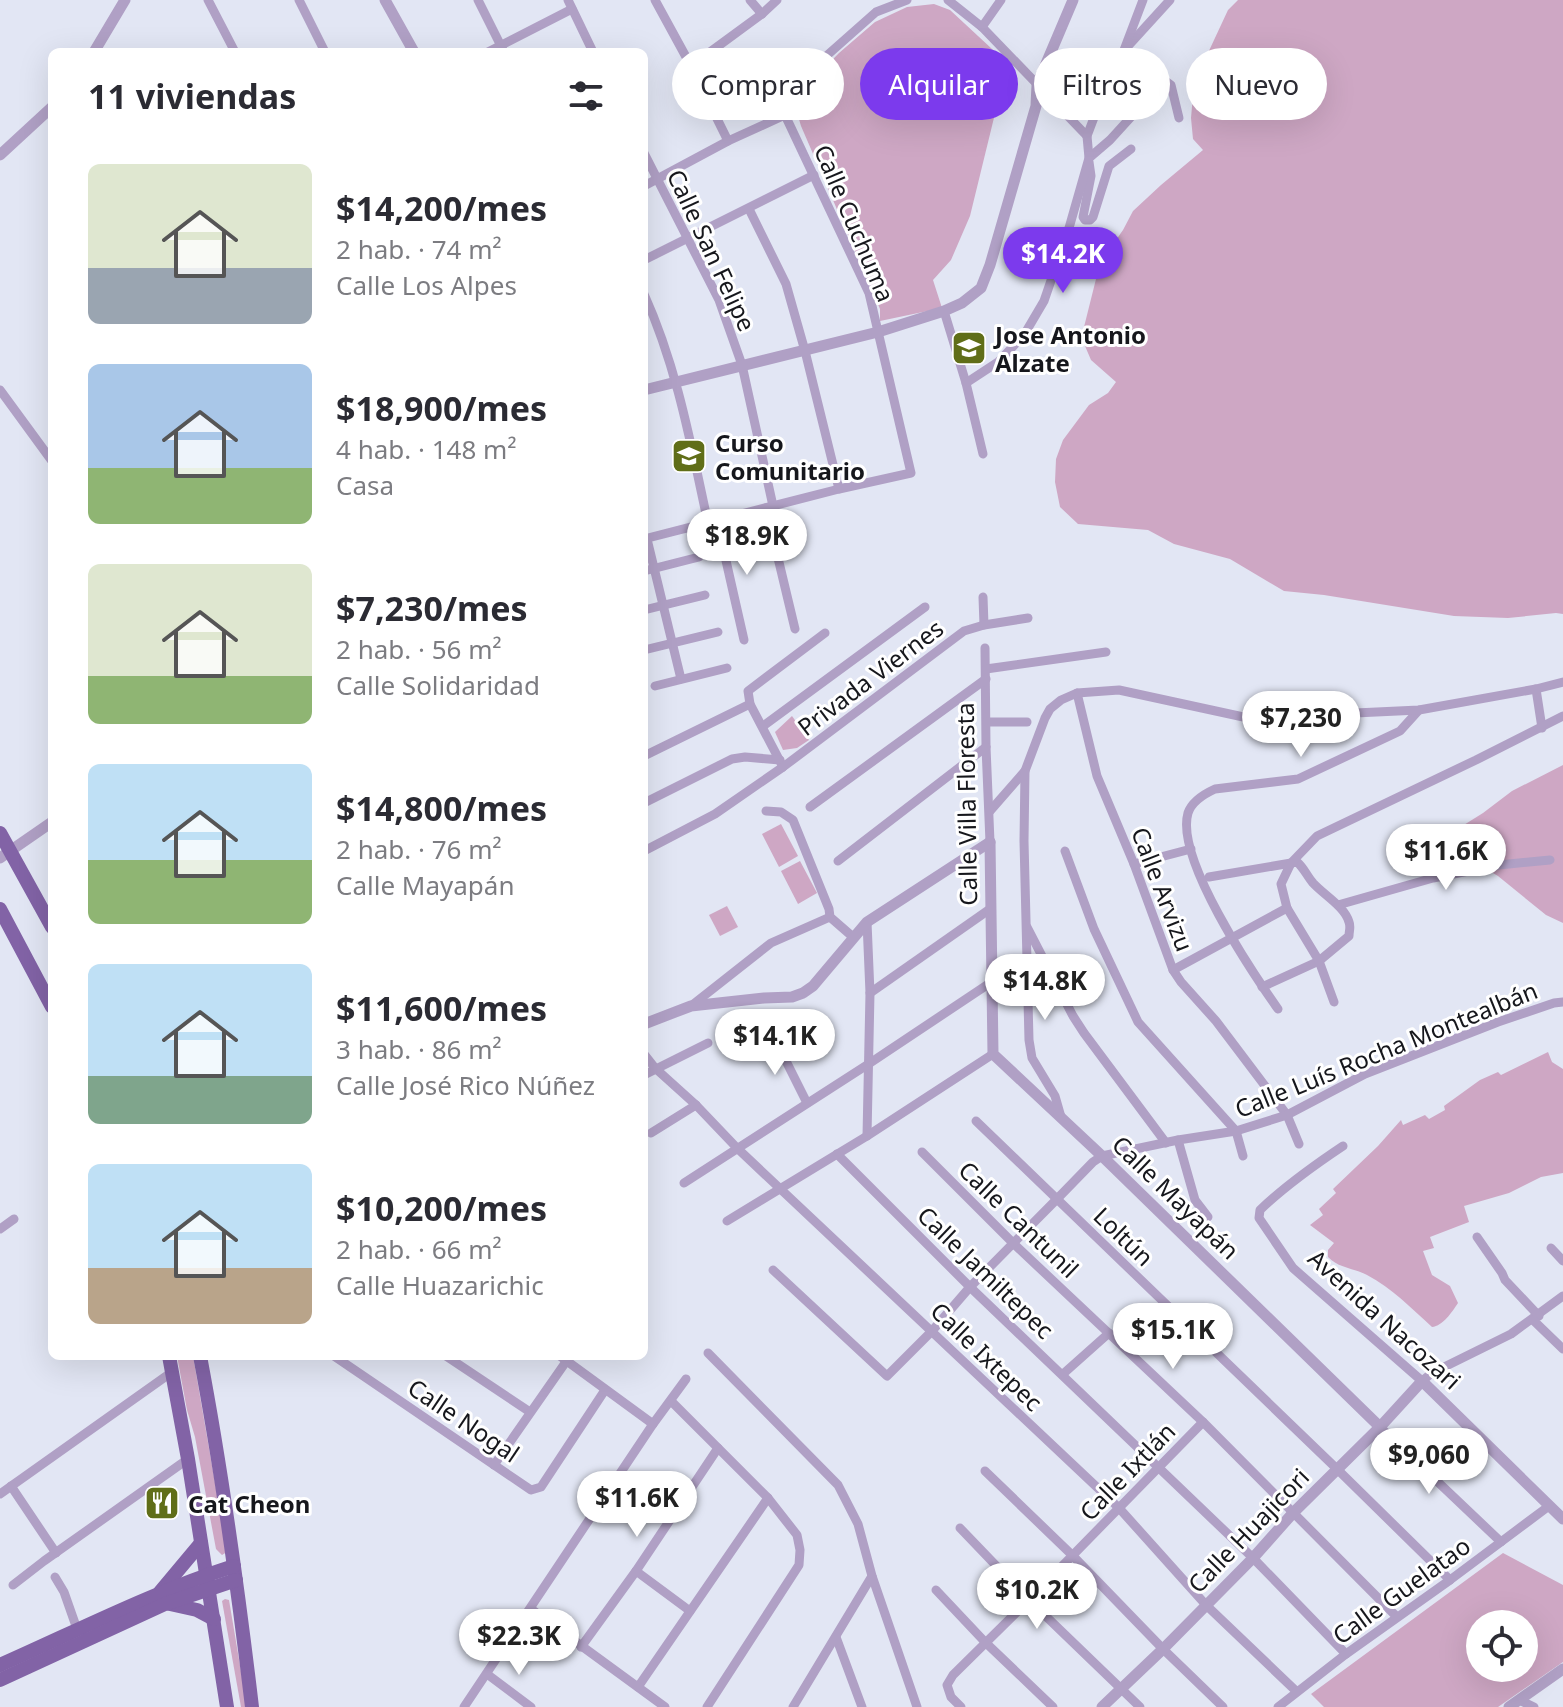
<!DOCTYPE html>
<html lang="es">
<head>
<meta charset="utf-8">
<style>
  body { margin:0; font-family:"Noto Sans",sans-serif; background:#f7f7f7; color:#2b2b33; height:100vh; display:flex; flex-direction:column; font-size:30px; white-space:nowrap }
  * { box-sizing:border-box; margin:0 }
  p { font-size:26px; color:#7c7c81 }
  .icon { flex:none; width:44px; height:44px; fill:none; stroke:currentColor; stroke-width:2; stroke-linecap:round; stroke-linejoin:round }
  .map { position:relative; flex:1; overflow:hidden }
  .panel { position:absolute; left:48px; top:48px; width:600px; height:1312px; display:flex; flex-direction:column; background:#fff; border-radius:12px; box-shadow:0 8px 32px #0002 }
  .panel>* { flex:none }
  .top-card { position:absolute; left:672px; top:48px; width:760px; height:72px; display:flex; gap:16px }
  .buttons { position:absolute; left:1466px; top:1610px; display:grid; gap:16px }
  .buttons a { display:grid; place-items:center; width:72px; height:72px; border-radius:50%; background:#fff; box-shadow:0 8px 32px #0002; font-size:40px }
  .price { position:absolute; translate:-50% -68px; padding:0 18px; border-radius:28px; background:#fff; color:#222; font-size:26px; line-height:52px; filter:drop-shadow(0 2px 4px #0008) }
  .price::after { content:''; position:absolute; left:50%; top:48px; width:24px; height:18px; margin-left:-12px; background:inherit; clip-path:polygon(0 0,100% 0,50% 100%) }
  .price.active { background:#7c3aed; color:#fff }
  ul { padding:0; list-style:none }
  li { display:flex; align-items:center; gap:24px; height:200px; padding:0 40px }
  li span { display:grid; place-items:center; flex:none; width:224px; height:160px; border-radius:12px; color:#555 }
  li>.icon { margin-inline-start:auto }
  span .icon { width:96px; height:96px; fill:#fffc; stroke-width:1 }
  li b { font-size:34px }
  h2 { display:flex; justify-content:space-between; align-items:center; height:96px; padding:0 40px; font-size:34px }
  .tag { padding:0 28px; border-radius:36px; background:#fff; box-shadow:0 8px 32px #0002; font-size:28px; line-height:72px }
  .tag.active { background:#7c3aed; color:#fff }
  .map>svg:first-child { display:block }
</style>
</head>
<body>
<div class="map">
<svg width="1563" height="1707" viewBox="0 0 1563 1707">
  <rect width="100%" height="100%" fill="#e2e6f4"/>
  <g fill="#cea7c4" fill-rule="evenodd">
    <polygon points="1238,0 1563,0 1563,614 1556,613 1508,618 1454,616 1324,595 1284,591 1230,559 1174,544 1148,530 1078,524 1060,507 1055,482 1056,459 1063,440 1089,405 1108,393 1116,382 1091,360 1085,346 1083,331 1100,263 1123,230 1133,211 1161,185 1203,150 1193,139 1191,118 1194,83 1228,10"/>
    <polygon points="934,4 950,10 1006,62 1013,71 1002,85 970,216 951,260 933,280 942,308 880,321 880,309 801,126 798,116 800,93 839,53 875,22 907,7"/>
    <polygon points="792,716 809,740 797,748 783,750 775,732"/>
    <polygon points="1563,765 1563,923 1546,915 1498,876 1462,855 1459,828 1483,813 1512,791"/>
    <polygon points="781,824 798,856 779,867 762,834"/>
    <polygon points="800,861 817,893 798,904 781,871"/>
    <polygon points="727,906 738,927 720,936 709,915"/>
    <path d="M1548 1052 1552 1062 1563 1069V1173L1541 1177 1509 1193 1464 1206 1469 1222 1430 1237 1434 1248 1423 1251 1432 1275 1450 1286 1458 1303C1452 1312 1443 1326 1432 1327 1411 1308 1392 1288 1367 1275 1354 1268 1338 1268 1328 1257V1250L1334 1243 1310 1225 1323 1215 1319 1209 1336 1193 1333 1189 1378 1146 1401 1120 1403 1125 1425 1115 1429 1119 1445 1110 1444 1106 1480 1080 1498 1072 1501 1075Z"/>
    <polygon points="177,1356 193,1356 227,1552 222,1555 216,1549 195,1437 187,1410"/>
    <path d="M1503 1553 1563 1585V1662L1498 1707H1324L1311 1694ZM1480 1624H1524V1668H1480Z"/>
    <polygon points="225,1599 229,1600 247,1707 241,1707 222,1601"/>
  </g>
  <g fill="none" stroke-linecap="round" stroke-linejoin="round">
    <g stroke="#b0a0c5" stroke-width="9">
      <polyline points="208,0 235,52"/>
      <polyline points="299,0 325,52"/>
      <polyline points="478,0 504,52"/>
      <polyline points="568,0 593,52"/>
      <polyline points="655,0 691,66 728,141"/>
      <polyline points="750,0 762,14"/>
      <polyline points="948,0 982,27 1087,136"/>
      <polyline points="982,27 1001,0"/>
      <polyline points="1129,45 1170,0"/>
      <polyline points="488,52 572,9"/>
      <polyline points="691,66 762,14 777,0"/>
      <polyline points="644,153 719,300 742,365 773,506"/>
      <polyline points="1089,158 1110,140 1161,84 1167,82 1171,85 1179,118"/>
      <polyline points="1089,162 1091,176 1083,217 1085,220 1090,220 1093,217 1109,166 1131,149"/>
      <polyline points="644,186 728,141 785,115"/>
      <polyline points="749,209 786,284 805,351 839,489"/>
      <polyline points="644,260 814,175"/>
      <path d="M644 294C677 367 691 445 708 523"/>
      <polyline points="944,311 966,383 983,454"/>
      <polyline points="966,383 998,362 1024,335 1044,301 1069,228 1089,158 1087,136 1101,99 1124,50 1143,0"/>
      <polyline points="0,390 52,461"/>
      <polyline points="766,508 795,629"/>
      <polyline points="717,521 744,640"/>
      <polyline points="644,539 839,489 911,473 869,293 785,115 798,81 876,12 907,0"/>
      <polyline points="647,539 681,679"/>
      <polyline points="644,571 699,557"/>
      <polyline points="983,597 984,625"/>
      <polyline points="644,610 705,595"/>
      <polyline points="985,648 986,747 990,842"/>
      <polyline points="644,650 718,632"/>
      <polyline points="986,669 1106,652"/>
      <polyline points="655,686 727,668"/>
      <polyline points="1536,689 1542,728"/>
      <polyline points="1077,693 1097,776 1134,864 1173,970 1181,982 1216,1021 1287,1115 1299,1144"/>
      <polyline points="987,722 1027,722"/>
      <polyline points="763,726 925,607"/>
      <polyline points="644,756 750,704"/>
      <polyline points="783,767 750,704 748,691 825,633"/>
      <polyline points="644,803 732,759 745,757 780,760"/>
      <polyline points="810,807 986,679"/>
      <polyline points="766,811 781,812 793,820 829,909 830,917 853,937"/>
      <polyline points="990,811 1025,771"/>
      <polyline points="644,851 715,814 783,767 964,631 984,625 1028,618"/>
      <polyline points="1065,851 1094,929 1138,1022 1236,1131 1243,1156"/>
      <polyline points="838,861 986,747"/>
      <polyline points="1134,864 1191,849"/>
      <path d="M1209 877 1297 862C1304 868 1307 876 1313 883 1324 895 1345 907 1349 922 1351 927 1349 931 1349 936L1319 961 1262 987"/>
      <polyline points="1338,905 1433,878 1499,865 1550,860"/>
      <polyline points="867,922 870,993 867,1136"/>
      <polyline points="1027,927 1073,1016 1084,1033 1166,1143"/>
      <polyline points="1173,970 1287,908"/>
      <polyline points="870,993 990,909"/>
      <polyline points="1334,1002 1319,961 1287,908 1281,884 1291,863 1317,836 1476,760 1563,716"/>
      <polyline points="691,1006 771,943 830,917"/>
      <path d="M1278 1009C1252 972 1175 858 1188 813 1192 801 1204 794 1215 789L1298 779 1400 731 1419 710"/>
      <polyline points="773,1035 807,1103"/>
      <polyline points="644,1054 655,1068 696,1105 737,1148 1119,1508 1206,1605 1296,1691"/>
      <polyline points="644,1075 708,1043"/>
      <polyline points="1061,1117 1055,1096 1032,1058 1029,1040 1024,841 1025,771 1045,718 1050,709 1061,700 1077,693 1119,690 1248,718 1419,710 1536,689 1563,682"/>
      <polyline points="976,1121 1337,1469 1450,1580"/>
      <polyline points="651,1133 696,1105"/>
      <polyline points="1178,1140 1195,1200 1208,1217"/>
      <path d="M1343 1146C1313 1166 1285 1186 1260 1210L1259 1218 1293 1268 1422 1381 1432 1373 1511 1334 1563 1296"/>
      <polyline points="922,1152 1014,1244 1203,1422 1397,1617"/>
      <polyline points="837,1154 970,1287 1253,1558 1346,1654"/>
      <polyline points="684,1183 867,1065 990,983"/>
      <polyline points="727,1221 867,1136 993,1054"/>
      <polyline points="0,1229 14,1219"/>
      <polyline points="1477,1237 1502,1273 1505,1280 1539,1316"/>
      <polyline points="1551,1248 1563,1261"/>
      <polyline points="773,1270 887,1376 932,1331 970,1287 1057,1199 1093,1162 1102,1156 1178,1140 1236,1131 1287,1115 1365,1074 1498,1022 1554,1003 1563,1002"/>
      <polyline points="1533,1320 1563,1349"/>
      <polyline points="708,1353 838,1485 858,1524 872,1576 917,1707"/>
      <polyline points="334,1356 531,1490 541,1487 605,1390"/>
      <polyline points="446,1356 530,1412"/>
      <polyline points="560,1356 653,1424"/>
      <polyline points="1063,1374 1109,1333"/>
      <polyline points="671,1401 768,1498 797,1535 800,1550 799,1565 707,1707"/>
      <polyline points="1380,1427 1501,1542"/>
      <polyline points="494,1465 570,1356"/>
      <polyline points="985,1471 1072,1555 1163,1649 1223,1707"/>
      <polyline points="11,1486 56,1553"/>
      <polyline points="0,1494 172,1372"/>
      <polyline points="960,1528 1029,1600 1140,1707"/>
      <polyline points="636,1571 690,1611"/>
      <polyline points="55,1577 64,1592 77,1629"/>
      <polyline points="13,1585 44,1561 188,1459"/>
      <polyline points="936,1590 985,1642 1053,1707"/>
      <polyline points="531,1609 665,1707"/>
      <polyline points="836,1637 862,1707"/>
      <polyline points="581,1647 636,1571 718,1448"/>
      <polyline points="487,1674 531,1707"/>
      <polyline points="638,1687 768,1498"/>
      <polyline points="1519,1700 1534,1707"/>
      <polyline points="464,1707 653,1424 686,1379"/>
      <polyline points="793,1707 872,1576"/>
      <polyline points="961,1707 951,1697 947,1685 953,1675 1029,1600 1203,1422"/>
      <polyline points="1278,1707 1346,1654 1450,1580 1549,1506"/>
    </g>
    <g stroke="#b0a0c5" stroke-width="11">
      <polyline points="385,0 414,52"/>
      <polyline points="94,52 125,0"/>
      <polyline points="0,155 52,107"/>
      <polyline points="644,390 878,332 944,311 962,303 981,288 990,265 1036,106 1037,85 1073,0"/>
      <polyline points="990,842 993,1054 1102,1156 1380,1427"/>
      <polyline points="0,858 52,822"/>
      <polyline points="644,1024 691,1006 764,998 792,997 803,993 813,986 867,922 990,842"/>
      <polyline points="1102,1707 1163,1649 1253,1558 1293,1513 1380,1427 1422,1381 1563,1519"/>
      <polyline points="1509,1707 1563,1669"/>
    </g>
    <g stroke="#8263a6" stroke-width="14">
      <polyline points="0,833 52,927"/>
      <polyline points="0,909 52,1007"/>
      <polyline points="169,1356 188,1459 227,1707"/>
      <path d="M200 1356C222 1472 238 1589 252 1707"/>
      <polyline points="160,1592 201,1543"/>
      <polyline points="170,1604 197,1610 214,1619"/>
      <path d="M0 1665C77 1631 153 1592 234 1566"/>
      <polyline points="0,1680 165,1604 236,1580"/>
    </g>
  </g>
  <defs>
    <g id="school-square" transform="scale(1.8)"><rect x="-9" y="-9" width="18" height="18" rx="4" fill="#606e18" stroke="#fff"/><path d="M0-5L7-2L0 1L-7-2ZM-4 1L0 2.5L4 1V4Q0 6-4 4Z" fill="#fff"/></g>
    <g id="restaurant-square" transform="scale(1.8)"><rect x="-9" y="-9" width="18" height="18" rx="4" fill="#606e18" stroke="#fff"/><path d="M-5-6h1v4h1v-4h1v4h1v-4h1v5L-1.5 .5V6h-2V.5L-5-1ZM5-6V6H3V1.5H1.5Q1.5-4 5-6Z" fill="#fff"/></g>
  </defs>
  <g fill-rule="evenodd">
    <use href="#school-square" x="969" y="348"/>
    <use href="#school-square" x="689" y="456"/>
    <use href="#restaurant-square" x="162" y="1503"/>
  </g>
  <g text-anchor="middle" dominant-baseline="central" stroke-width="6" stroke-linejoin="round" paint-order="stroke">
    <g font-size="24" fill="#16171c" stroke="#fff">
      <text transform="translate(855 223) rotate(67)">Calle Cuchuma</text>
      <text transform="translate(712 250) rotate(65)">Calle San Felipe</text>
      <text transform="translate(870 677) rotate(-37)">Privada Viernes</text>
      <text transform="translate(966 804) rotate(-91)">Calle Villa Floresta</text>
      <text transform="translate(1163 889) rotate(69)">Calle Arvizu</text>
      <text transform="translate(1386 1049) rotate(-22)">Calle Luís Rocha Montealbán</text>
      <text transform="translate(1176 1197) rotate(44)">Calle Mayapán</text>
      <text transform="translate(1019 1219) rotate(44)">Calle Cantunil</text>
      <text transform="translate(1124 1236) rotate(44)">Loltún</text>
      <text transform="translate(986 1272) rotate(44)">Calle Jamiltepec</text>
      <text transform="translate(1385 1319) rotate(42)">Avenida Nacozari</text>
      <text transform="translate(987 1356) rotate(44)">Calle Ixtepec</text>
      <text transform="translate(464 1420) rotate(34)">Calle Nogal</text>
      <text transform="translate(1127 1471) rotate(-46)">Calle Ixtlán</text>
      <text transform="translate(1248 1530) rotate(-46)">Calle Huajicori</text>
      <text transform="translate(1401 1590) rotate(-36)">Calle Guelatao</text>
    </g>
    <g font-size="24" font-weight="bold" fill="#16171c" stroke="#fff" text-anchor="start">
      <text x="995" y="334">Jose Antonio<tspan x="995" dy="28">Alzate</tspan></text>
      <text x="715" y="442">Curso<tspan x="715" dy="28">Comunitario</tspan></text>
      <text x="188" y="1503">Cat Cheon</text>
    </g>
  </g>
</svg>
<div class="buttons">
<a><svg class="icon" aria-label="locate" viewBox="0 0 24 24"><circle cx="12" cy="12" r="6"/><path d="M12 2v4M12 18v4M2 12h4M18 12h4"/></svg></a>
</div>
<b class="price active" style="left:1063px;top:295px">$14.2K</b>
<b class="price" style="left:747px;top:577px">$18.9K</b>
<b class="price" style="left:1301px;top:759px">$7,230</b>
<b class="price" style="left:1446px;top:892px">$11.6K</b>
<b class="price" style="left:1045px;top:1022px">$14.8K</b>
<b class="price" style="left:775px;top:1077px">$14.1K</b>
<b class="price" style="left:1173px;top:1371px">$15.1K</b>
<b class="price" style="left:1429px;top:1496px">$9,060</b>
<b class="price" style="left:637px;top:1539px">$11.6K</b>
<b class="price" style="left:1037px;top:1631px">$10.2K</b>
<b class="price" style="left:519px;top:1677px">$22.3K</b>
<div class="top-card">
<a class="tag">Comprar</a>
<a class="tag active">Alquilar</a>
<a class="tag">Filtros</a>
<a class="tag">Nuevo</a>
</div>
<section class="panel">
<h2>11 viviendas<svg class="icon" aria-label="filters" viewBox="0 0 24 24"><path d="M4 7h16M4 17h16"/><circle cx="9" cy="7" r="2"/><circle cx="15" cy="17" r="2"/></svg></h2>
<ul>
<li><span style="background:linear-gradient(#dfe7d0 65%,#9aa5b1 0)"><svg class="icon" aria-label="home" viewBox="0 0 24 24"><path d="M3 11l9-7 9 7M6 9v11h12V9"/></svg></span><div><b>$14,200/mes</b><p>2 hab. · 74 m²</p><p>Calle Los Alpes</p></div></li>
<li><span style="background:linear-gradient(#a9c7e8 65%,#8fb573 0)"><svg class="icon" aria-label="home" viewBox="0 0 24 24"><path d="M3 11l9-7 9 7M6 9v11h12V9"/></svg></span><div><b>$18,900/mes</b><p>4 hab. · 148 m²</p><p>Casa</p></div></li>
<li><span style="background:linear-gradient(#dfe7d0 70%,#8fb573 0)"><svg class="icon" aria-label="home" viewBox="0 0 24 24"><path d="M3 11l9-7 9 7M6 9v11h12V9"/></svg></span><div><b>$7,230/mes</b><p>2 hab. · 56 m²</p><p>Calle Solidaridad</p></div></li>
<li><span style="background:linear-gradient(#bfe0f5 60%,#8fb573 0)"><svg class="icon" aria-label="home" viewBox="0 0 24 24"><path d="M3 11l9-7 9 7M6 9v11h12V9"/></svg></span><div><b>$14,800/mes</b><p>2 hab. · 76 m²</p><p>Calle Mayapán</p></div></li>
<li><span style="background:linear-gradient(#bfe0f5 70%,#7fa58c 0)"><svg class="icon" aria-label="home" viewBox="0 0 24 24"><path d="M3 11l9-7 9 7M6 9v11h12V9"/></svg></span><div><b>$11,600/mes</b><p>3 hab. · 86 m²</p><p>Calle José Rico Núñez</p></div></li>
<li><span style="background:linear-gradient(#bfe0f5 65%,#b9a48a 0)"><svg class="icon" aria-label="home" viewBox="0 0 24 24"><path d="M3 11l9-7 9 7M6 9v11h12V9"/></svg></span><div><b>$10,200/mes</b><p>2 hab. · 66 m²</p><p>Calle Huazarichic</p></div></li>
</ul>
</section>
</div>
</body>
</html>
